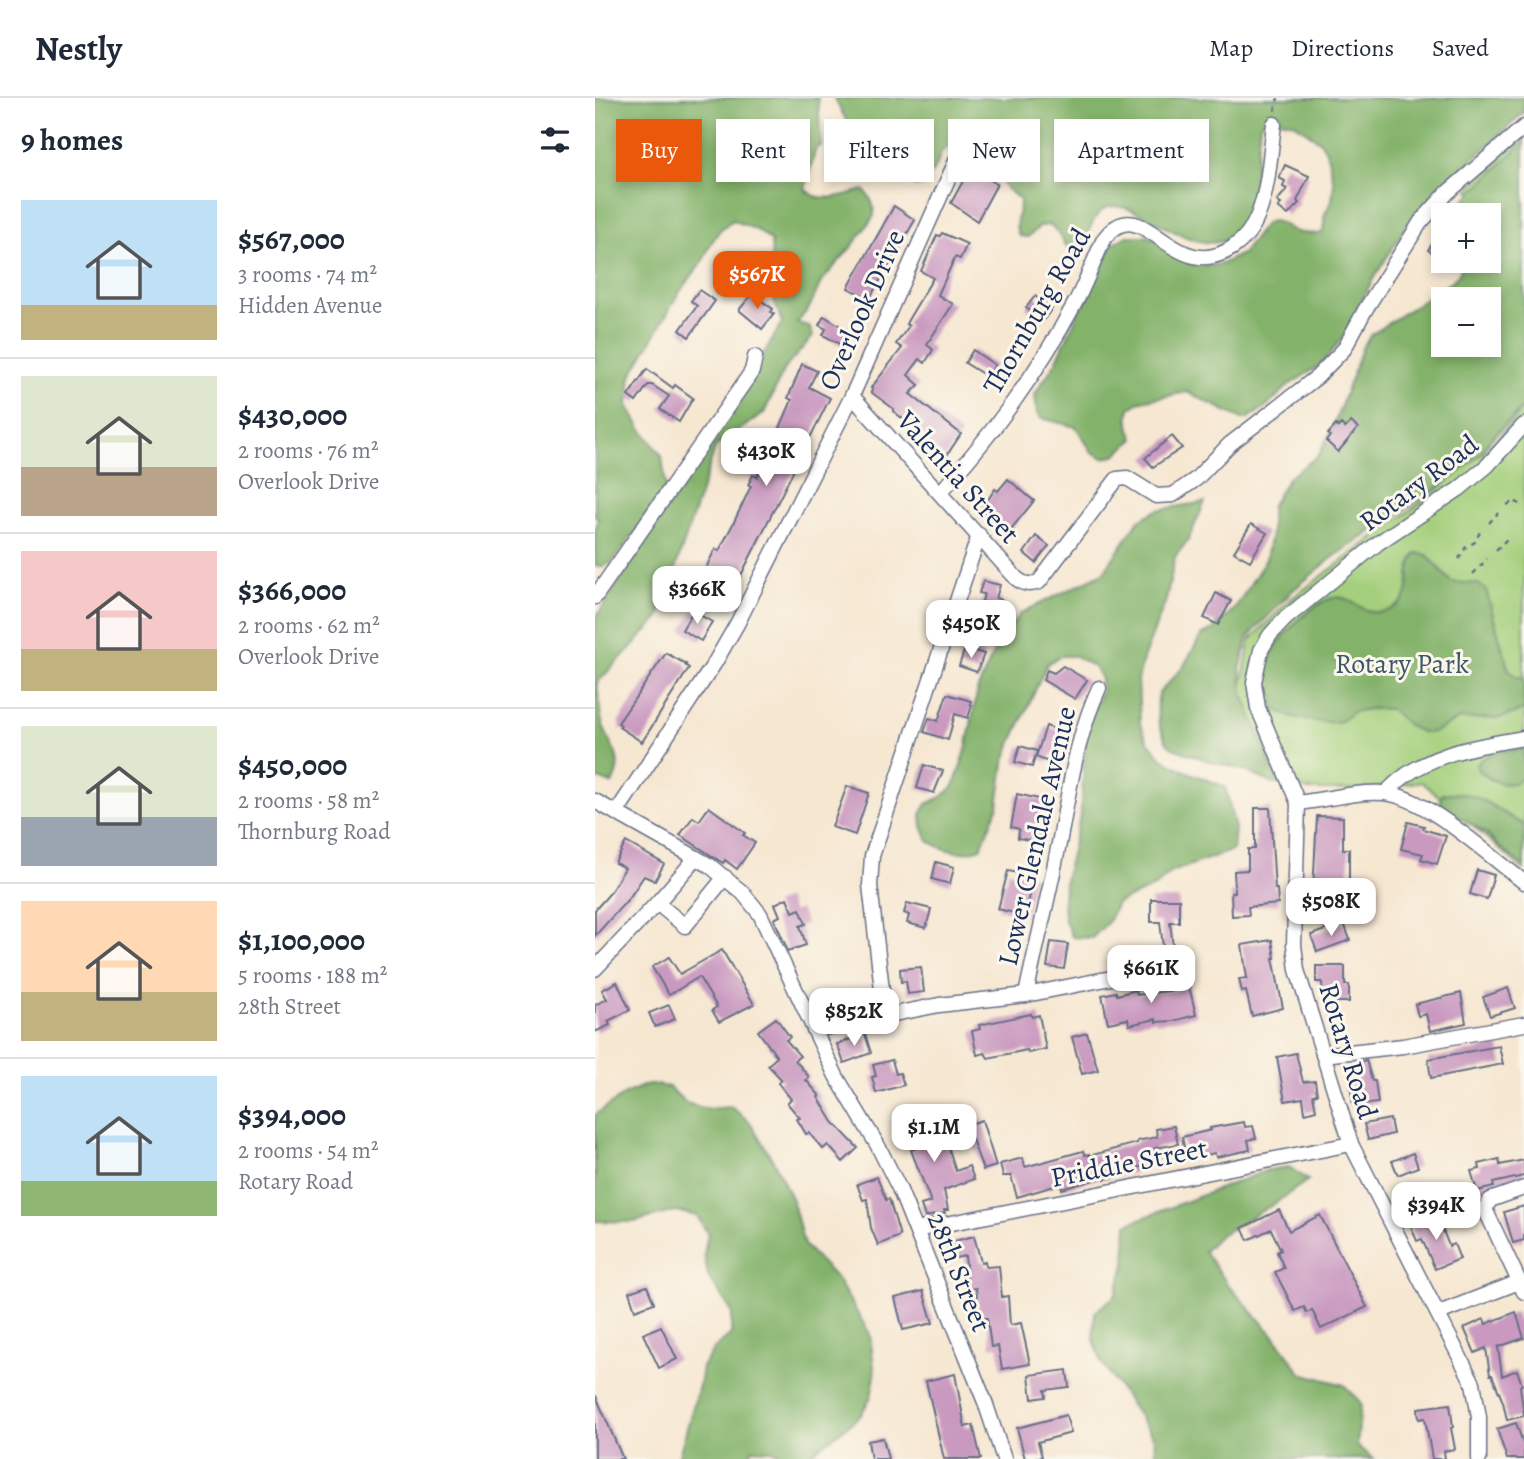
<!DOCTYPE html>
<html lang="en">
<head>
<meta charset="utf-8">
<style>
  body { margin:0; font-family:Alegreya,serif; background:#f2f2f3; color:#1f2937; height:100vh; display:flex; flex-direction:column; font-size:26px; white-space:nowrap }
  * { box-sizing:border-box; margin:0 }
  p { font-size:23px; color:#747a83 }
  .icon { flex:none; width:38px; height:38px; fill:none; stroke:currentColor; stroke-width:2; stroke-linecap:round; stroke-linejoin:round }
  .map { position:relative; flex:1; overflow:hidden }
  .sheet { display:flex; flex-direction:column; background:#fff; width:595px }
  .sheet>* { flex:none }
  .banner { position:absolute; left:21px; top:21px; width:665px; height:63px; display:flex; gap:14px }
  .buttons { position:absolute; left:836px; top:105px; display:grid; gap:14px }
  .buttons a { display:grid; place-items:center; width:70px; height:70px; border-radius:0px; background:#fff; box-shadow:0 4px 10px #0003; font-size:35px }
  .price { position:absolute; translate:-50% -60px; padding:0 16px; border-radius:14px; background:#fff; color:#222; font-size:23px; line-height:46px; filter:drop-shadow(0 2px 4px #0008) }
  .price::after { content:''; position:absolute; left:50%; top:42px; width:21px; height:16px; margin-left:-10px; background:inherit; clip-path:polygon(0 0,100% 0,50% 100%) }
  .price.current { background:#ea580c; color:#fff }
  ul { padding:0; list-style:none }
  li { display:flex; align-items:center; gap:21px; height:175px; padding:0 21px }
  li+li { border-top:2px solid #e0e1e3 }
  li span { display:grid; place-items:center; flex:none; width:196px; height:140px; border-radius:0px; color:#555 }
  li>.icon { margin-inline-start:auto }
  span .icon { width:84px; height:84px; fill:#fffc; stroke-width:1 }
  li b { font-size:30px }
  h2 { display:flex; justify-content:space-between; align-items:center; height:84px; padding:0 21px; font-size:30px }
  .pill { padding:0 24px; border-radius:0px; background:#fff; box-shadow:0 4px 10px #0003; font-size:24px; line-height:63px }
  .pill.current { background:#ea580c; color:#fff }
  header { display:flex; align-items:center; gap:42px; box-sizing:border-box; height:98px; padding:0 35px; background:#fff; border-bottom:2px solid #e0e1e3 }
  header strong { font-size:33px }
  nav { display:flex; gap:38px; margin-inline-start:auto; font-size:24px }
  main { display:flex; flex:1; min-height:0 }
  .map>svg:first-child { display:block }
</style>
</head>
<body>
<header>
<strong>Nestly</strong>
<nav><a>Map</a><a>Directions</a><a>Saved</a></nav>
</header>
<main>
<section class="sheet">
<h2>9 homes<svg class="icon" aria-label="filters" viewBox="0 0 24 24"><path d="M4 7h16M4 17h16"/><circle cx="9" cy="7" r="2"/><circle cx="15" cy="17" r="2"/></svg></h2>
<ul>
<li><span style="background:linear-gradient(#bfe0f5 75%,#c2b280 0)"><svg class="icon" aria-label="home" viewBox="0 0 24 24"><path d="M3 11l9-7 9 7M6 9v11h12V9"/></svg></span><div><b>$567,000</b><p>3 rooms · 74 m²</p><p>Hidden Avenue</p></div></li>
<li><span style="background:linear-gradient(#dfe7d0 65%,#b9a48a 0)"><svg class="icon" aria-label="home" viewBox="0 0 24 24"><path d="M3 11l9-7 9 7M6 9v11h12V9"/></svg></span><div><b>$430,000</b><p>2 rooms · 76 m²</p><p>Overlook Drive</p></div></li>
<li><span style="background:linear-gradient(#f6c9c9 70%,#c2b280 0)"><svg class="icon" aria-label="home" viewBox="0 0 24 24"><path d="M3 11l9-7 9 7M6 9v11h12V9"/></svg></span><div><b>$366,000</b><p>2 rooms · 62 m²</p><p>Overlook Drive</p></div></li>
<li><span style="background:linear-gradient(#dfe7d0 65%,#9aa5b1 0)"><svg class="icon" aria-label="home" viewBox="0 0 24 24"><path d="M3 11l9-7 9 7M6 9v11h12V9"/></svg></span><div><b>$450,000</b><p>2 rooms · 58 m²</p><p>Thornburg Road</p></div></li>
<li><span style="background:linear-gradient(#ffd9b3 65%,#c2b280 0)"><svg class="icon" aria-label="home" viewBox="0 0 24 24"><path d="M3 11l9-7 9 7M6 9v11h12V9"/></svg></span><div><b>$1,100,000</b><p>5 rooms · 188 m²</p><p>28th Street</p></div></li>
<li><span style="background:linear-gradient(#bfe0f5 75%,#8fb573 0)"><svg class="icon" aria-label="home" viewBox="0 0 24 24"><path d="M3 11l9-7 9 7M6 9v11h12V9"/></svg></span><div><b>$394,000</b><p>2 rooms · 54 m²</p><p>Rotary Road</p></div></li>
</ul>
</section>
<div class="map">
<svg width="929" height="1361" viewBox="0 0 929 1361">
  <rect width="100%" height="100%" fill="#fbf7ec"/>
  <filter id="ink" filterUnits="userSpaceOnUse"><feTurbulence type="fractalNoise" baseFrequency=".0143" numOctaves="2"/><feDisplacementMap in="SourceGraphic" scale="14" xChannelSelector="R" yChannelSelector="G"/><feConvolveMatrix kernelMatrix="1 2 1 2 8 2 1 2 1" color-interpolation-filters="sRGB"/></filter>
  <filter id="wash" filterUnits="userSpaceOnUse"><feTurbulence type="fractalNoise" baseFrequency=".00686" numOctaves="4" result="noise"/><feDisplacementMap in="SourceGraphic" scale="28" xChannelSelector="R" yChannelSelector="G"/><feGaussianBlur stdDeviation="1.57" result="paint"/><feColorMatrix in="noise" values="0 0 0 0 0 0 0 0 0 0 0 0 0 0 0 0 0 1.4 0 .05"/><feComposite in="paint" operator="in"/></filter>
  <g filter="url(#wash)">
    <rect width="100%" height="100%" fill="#f6e7d1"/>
    <polygon fill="#a4cf7b" stroke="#607f6c" stroke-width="2" points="929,38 929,772 827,684 759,692 713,692 682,682 646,592 655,542 696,501 845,390 895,349 923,317 836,245 894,247 894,201 920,131 873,91"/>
    <g fill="#83b26b" stroke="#4f7064" stroke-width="2" fill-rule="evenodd">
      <path d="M0 0H223L226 48 221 50 210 91C225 108 250 96 269 92 276 100 279 106 279 118L258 147 226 184 214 210 202 225 214 228 218 238 190 270 169 315 121 348 64 520 2 585C4 597 4 612 7 624 13 649 32 656 17 686L0 680V521L139 306 187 225 178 199 176 143 164 133 138 122 125 132 115 147 107 164 84 195 36 278 33 307 45 329 67 358 71 391 19 462 10 468H0V435L3 420 0 417Z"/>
      <path d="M239 0H929V14L828 107 811 129 777 183 751 234 736 255 725 267 694 287 672 308 652 321H647L592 294 546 303 535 310C532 320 534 331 539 341L519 358 508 360 497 354 481 329 446 320 442 316 440 296 461 264 480 222 492 189 507 167 516 147 532 138H552L562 142 594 166 603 168 624 167 647 156 671 125C683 119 691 130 702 134 709 136 718 135 725 136L729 131V118L737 102 739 85 731 53 726 44 699 25 673 19 665 26 656 114C620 194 542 90 509 111 496 119 494 137 487 149L478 153C468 149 466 134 455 127L445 128 433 139 424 138C417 125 426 115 425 102L411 90 388 53 383 49 366 44 356 46 346 54 342 67 329 86 320 88 311 82 292 60 259 36Z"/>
      <path d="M929 44V308L896 341 885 356 857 380 737 460 697 493 653 539 645 571 648 597 684 686H679L646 671 617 664 577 650 572 645 564 626 562 608 564 595 588 569 606 538 619 531 641 509 671 461 676 436V408L693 380 724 357 738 329 768 248 777 236 856 184 864 176 869 163H894V117H867V104ZM849 201H894V247H849Z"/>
      <path d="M610 404 593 442 580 459 571 502 548 561 543 582 545 625 553 644 567 660 588 672 630 689 640 730 638 752 576 774 560 789 522 805 513 824 497 840 477 839 469 820 468 798 471 777 486 714 491 631 506 593V581L500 570 480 558H465L452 566 417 644 409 665 403 708 386 750C365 758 352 753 333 743L327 728 326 716 332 706 348 698 359 688 371 652 383 590 401 549 426 515 508 475 544 422 562 412Z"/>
      <path d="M822 455 832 457 856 484 883 486 891 492 913 570 919 578 929 580V612L905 620 864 621 839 634 829 635 815 629 795 611C785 610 768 611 758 614 753 616 750 622 745 623 734 627 699 620 687 615 679 612 675 602 673 594 672 585 671 571 674 562 683 539 715 507 738 500 759 494 769 528 802 508 821 496 808 469 822 455Z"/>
      <path d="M929 651V680C912 692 896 684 882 671V666C892 652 913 654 929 651Z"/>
      <path d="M863 695C890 698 906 715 929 727V768L904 749 892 736 847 709 845 700 848 696Z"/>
      <polygon points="53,986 74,989 91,1005 112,1011 136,1009 155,1024 179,1064 198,1104 209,1147 242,1181 275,1236 280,1278 276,1299 265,1318 215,1356 202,1361 192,1361 177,1352 157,1351 154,1361 83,1361 104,1288 107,1269 119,1251 136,1236 137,1214 113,1178 109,1156 113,1136 102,1118 80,1113 39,1124 0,1123 0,1017 32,995"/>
      <polygon points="694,1069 713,1082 679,1106 624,1138 609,1153 634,1188 680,1239 706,1275 749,1287 766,1305 762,1348 779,1361 561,1361 559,1340 507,1265 498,1240 500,1214 520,1198 530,1167 532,1126 673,1072"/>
    </g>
    <g id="blocks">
      <g fill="#c999c0">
        <polygon points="248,47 263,59 254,68 257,71 247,81 235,70 239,65 235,61"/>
        <polygon points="690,67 714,78 702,103 704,105 693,117 683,109 686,106 682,103 692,91 688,89 690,83 684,80"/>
        <polygon points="374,72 378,75 379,72 402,86 382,123 356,105"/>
        <polygon points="299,108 320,122 276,198 272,196 271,199 253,190"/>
        <polygon points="849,129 849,162 833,152"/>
        <polygon points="347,135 372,146 365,161 360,159 343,197 358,206 332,246 338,252 330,265 325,261 313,277 324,287 315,296 366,336 350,360 315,332 318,329 298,313 299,311 276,294 278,291 276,290 307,250 301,246 314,228 311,226 313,222 338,180 326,173 342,137 345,138"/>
        <polygon points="104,192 120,203 94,239 85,232 102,208 96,203"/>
        <polygon points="157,196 178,211 176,214 179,216 167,231 144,212"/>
        <polygon points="440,198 457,211 449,221 431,210"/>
        <polygon points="229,218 257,235 250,249 228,237 231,231 224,227"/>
        <polygon points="378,252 400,267 393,279 370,265"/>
        <polygon points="207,266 222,273 214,289 235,300 133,503 128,502 102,489 120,451 124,453 139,424 156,388 153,387 158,377 162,379 179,344 197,302 193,300"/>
        <polygon points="52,271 78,290 80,287 98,300 84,324 65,311 74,298 57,287 53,287 41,304 33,298"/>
        <polygon points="756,324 763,330 743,354 731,343 735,338 733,336 741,327 743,329 746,326 750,330"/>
        <polygon points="577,338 587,350 558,369 550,360"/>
        <polygon points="413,381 439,403 408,441 399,433 403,425 386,412 400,391 403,393"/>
        <polygon points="656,426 672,435 655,463 639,454"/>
        <polygon points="441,438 454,448 441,465 429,455"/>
        <polygon points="388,483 405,487 401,500 407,502 402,516 385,511 389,496 384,495"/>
        <polygon points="621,495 636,503 623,527 609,520"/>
        <polygon points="98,513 117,524 106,543 87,532"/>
        <polygon points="370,550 389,556 382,574 364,568"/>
        <polygon points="71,555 91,566 90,567 94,570 47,644 24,629 26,627 23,625"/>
        <polygon points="468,568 492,582 480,601 448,582 452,572 459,575"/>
        <polygon points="352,596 376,603 375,606 377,607 373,620 360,616 353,642 329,634 334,620 343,623"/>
        <polygon points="451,628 470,635 463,658 456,656 453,664 441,659"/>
        <polygon points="425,648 442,653 437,669 420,664"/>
        <polygon points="329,667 348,673 339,695 322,690"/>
        <polygon points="252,688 274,695 260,737 237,729"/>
        <polygon points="422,696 453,703 445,744 423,740 424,731 416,729"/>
        <polygon points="114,709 150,735 148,737 160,745 142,771 130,762 128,765 85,737 98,719 104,723"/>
        <polygon points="660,710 675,710 680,791 682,791 683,806 653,809 654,817 637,818 636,795 640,794 639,773 653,772 653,751 660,751"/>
        <polygon points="722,718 748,719 748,751 754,751 754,787 747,787 746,812 717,811"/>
        <polygon points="813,724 829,728 828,731 851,738 842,766 826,761 828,756 806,751"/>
        <polygon points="31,744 69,766 60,783 49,778 35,799 0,838 0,812 15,795 30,770 20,765"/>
        <polygon points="341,764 359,769 355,786 337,781"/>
        <polygon points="882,772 899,777 892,801 875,796"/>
        <polygon points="413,773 439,778 431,816 427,817 403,811"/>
        <polygon points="192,800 198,814 205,811 211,826 205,828 211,847 193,853 179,821 185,818 180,806"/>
        <polygon points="556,801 584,801 584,824 575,824 578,848 568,849 565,824 556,824"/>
        <polygon points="312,805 336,811 331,830 312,825 314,817 309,815"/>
        <polygon points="749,825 755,842 722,854 716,837"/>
        <polygon points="677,842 680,860 678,860 688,910 657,918 651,893 647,894 644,881 652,880 647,847"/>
        <polygon points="456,844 473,846 469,871 452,869"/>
        <polygon points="127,852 159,906 124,924 117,912 122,909 104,879 74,897 57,869 74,859 85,876"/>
        <polygon points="721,868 750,868 750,887 754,887 754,904 728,904 727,884 721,884"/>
        <polygon points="326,869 329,894 313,896 311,883 306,884 305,871"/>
        <polygon points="591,876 601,917 578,923 561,924 561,921 534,927 533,921 513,925 507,897 521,894 522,897 541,892 542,897 582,892 579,879"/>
        <polygon points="22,884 35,912 13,923 15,927 0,934 0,907 12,901 7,892"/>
        <polygon points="913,890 920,910 895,918 888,899"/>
        <polygon points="866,895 871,925 835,933 831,916 823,918 820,906"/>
        <polygon points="74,907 80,921 60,929 54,915"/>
        <polygon points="436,916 437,919 444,917 451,951 433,955 432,952 393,960 390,955 382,957 377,933 385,931 384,927"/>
        <polygon points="181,920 195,939 191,942 205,958 200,962 214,979 211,982 225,998 223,999 238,1024 263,1050 248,1064 233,1047 228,1051 214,1035 211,1036 202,1021 205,1020 192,1005 196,1001 183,985 187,982 173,967 182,959 163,933"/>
        <polygon points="492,935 503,972 487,976 477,939"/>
        <polygon points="270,936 276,955 249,965 242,946"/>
        <polygon points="904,948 908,966 836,980 833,961"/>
        <polygon points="701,955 708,984 720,983 722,996 718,997 721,1012 710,1015 708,1000 690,1003 682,959"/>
        <polygon points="297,962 301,976 305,975 309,987 281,995 277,979 281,978 278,967"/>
        <polygon points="771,962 777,983 780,983 783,1005 758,1008 755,986 758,985 753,967"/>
        <polygon points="333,1011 336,1021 333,1022 340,1044 346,1042 349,1049 353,1048 361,1073 374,1068 379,1081 349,1092 353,1112 349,1112 350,1115 330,1119 326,1107 336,1104 316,1052 322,1050 311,1018"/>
        <polygon points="795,1021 798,1036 773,1042 769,1026"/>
        <polygon points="387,1022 401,1068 388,1072 372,1027"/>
        <polygon points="649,1024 650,1029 658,1028 661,1040 653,1042 655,1052 621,1059 620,1055 598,1060 597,1056 591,1058 587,1039 616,1032 615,1030"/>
        <polygon points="579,1028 583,1046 560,1050 563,1065 540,1070 541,1074 510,1081 509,1079 467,1091 466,1086 422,1099 416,1078 408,1078 405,1066 428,1060 430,1069 488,1053 490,1057 494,1056 494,1058 542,1045 542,1043 562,1039 561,1031"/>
        <polygon points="818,1055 823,1069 803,1077 797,1063"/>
        <polygon points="904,1061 905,1067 929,1062 929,1078 898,1085 899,1089 882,1093 876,1073 885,1071 884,1066"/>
        <polygon points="282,1079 291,1102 294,1101 305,1138 283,1147 276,1130 272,1101 268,1102 262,1086"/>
        <polygon points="929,1108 929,1142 918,1145 909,1114"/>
        <polygon points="684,1112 694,1133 725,1117 772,1209 726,1231 717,1212 712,1215 709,1209 700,1213 680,1174 689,1170 682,1154 686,1152 676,1131 653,1142 647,1130"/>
        <polygon points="842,1117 854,1148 859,1146 865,1161 840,1171 827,1141 822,1143 816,1128"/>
        <polygon points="379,1138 386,1164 390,1163 391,1169 404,1168 407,1199 413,1198 415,1227 426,1225 435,1266 407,1271 403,1248 396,1249 392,1220 384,1220 381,1190 373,1191 370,1158 356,1161 352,1145"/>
        <polygon points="52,1188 59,1205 40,1212 34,1194"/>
        <polygon points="328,1193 338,1225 308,1232 300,1200"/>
        <polygon points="921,1214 929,1240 903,1249 907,1278 922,1272 927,1287 925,1288 929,1318 912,1322 908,1304 897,1277 895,1277 891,1250 880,1255 869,1230 889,1221 891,1226"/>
        <polygon points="66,1228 82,1261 64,1270 48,1236"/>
        <polygon points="472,1272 474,1289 450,1292 451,1299 437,1301 434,1277"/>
        <polygon points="360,1276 370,1329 378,1327 386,1361 349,1361 331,1283"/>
        <polygon points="0,1298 1,1298 28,1361 0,1361"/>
        <polygon points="855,1306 858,1329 856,1330 860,1351 849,1353 850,1361 837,1361 830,1320 824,1321 823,1310"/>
        <polygon points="471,1317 476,1335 443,1344 447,1359 430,1361 422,1330"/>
        <polygon points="921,1325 929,1348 929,1361 912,1361 902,1331"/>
        <polygon points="288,1340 293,1361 276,1361 273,1343"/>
      </g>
    </g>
  </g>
  <g filter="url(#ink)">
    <use href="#blocks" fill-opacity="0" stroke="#686f86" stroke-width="2"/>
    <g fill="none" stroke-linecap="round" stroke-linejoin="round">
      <g stroke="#686f86" stroke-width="17">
        <g id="minor">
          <path d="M257 298 422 481C430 487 435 487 444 484L522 381 532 380 561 398 578 397 601 381 635 346 722 279 749 251 770 212 825 125 852 95 929 29"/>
          <path d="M345 395C399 333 441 278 480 205 491 185 499 162 509 141 548 88 577 189 637 150 649 142 658 130 663 117 674 89 675 56 679 26"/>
          <polyline points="0,499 151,282 157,273 160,259"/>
          <path d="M791 695C825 656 881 648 929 640"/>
          <polyline points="0,703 114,767 148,795 165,816 241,978 283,1048 304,1090 390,1304 409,1361"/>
          <path d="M703 705C731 702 760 693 789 695 831 698 894 758 929 784"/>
          <polyline points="21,715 119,566 142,526 257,298 365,54"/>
          <polyline points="62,805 90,828 130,779"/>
          <polyline points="0,871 62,805 101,760"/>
          <path d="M431 897C442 843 456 789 466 735 476 683 482 638 504 590"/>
          <polyline points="290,918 275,787 277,758 384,437"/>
          <polyline points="219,932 344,907 431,897 586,866"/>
          <polyline points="728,957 808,948 929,926"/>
          <polyline points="929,1090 895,1102 890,1111 929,1194"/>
          <polyline points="321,1132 756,1046"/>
          <polyline points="844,1215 924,1184"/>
          <polyline points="884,1361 884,1319 878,1285 756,1046 702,872 699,847 703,705 663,610 659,584 666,552 675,537 691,520 783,445 864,391 892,368 929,327"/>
        </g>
      </g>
      <g stroke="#686f86" stroke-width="2.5" stroke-dasharray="5 5" stroke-linecap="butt">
        <polyline points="680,13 683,0"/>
        <polyline points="912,407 919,403 927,407"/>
        <polyline points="894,425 903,415"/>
        <polyline points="901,452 915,438"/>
        <polyline points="864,461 871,449 880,444 885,434"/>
        <polyline points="878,476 892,461"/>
      </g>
      <use href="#minor" stroke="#fff" stroke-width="14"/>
    </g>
  </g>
  <g text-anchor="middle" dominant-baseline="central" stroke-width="6" stroke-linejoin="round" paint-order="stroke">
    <g font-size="28" fill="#1b2f5e" stroke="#fbf7ec">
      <text transform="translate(267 212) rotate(-66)">Overlook Drive</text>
      <text transform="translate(442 213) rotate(-60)">Thornburg Road</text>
      <text transform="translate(363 379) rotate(48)">Valentia Street</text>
      <text transform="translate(824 385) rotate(-37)">Rotary Road</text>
      <text transform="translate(442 738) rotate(-77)">Lower Glendale Avenue</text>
      <text transform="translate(753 953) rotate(73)">Rotary Road</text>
      <text transform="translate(534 1065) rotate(-11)">Priddie Street</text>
      <text transform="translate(364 1174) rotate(68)">28th Street</text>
    </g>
    <g font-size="28" fill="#3d5765" stroke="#fbf7ec">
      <text x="807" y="566">Rotary Park</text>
    </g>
  </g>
</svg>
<div class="buttons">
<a>+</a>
<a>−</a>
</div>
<b class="price current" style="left:162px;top:213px">$567K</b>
<b class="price" style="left:171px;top:390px">$430K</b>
<b class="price" style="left:102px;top:528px">$366K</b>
<b class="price" style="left:376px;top:562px">$450K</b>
<b class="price" style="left:736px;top:840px">$508K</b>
<b class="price" style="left:556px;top:907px">$661K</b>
<b class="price" style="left:259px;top:950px">$852K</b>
<b class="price" style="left:339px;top:1066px">$1.1M</b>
<b class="price" style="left:841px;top:1144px">$394K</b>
<div class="banner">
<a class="pill current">Buy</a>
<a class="pill">Rent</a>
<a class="pill">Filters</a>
<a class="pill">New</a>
<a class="pill">Apartment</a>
</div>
</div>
</main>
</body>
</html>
